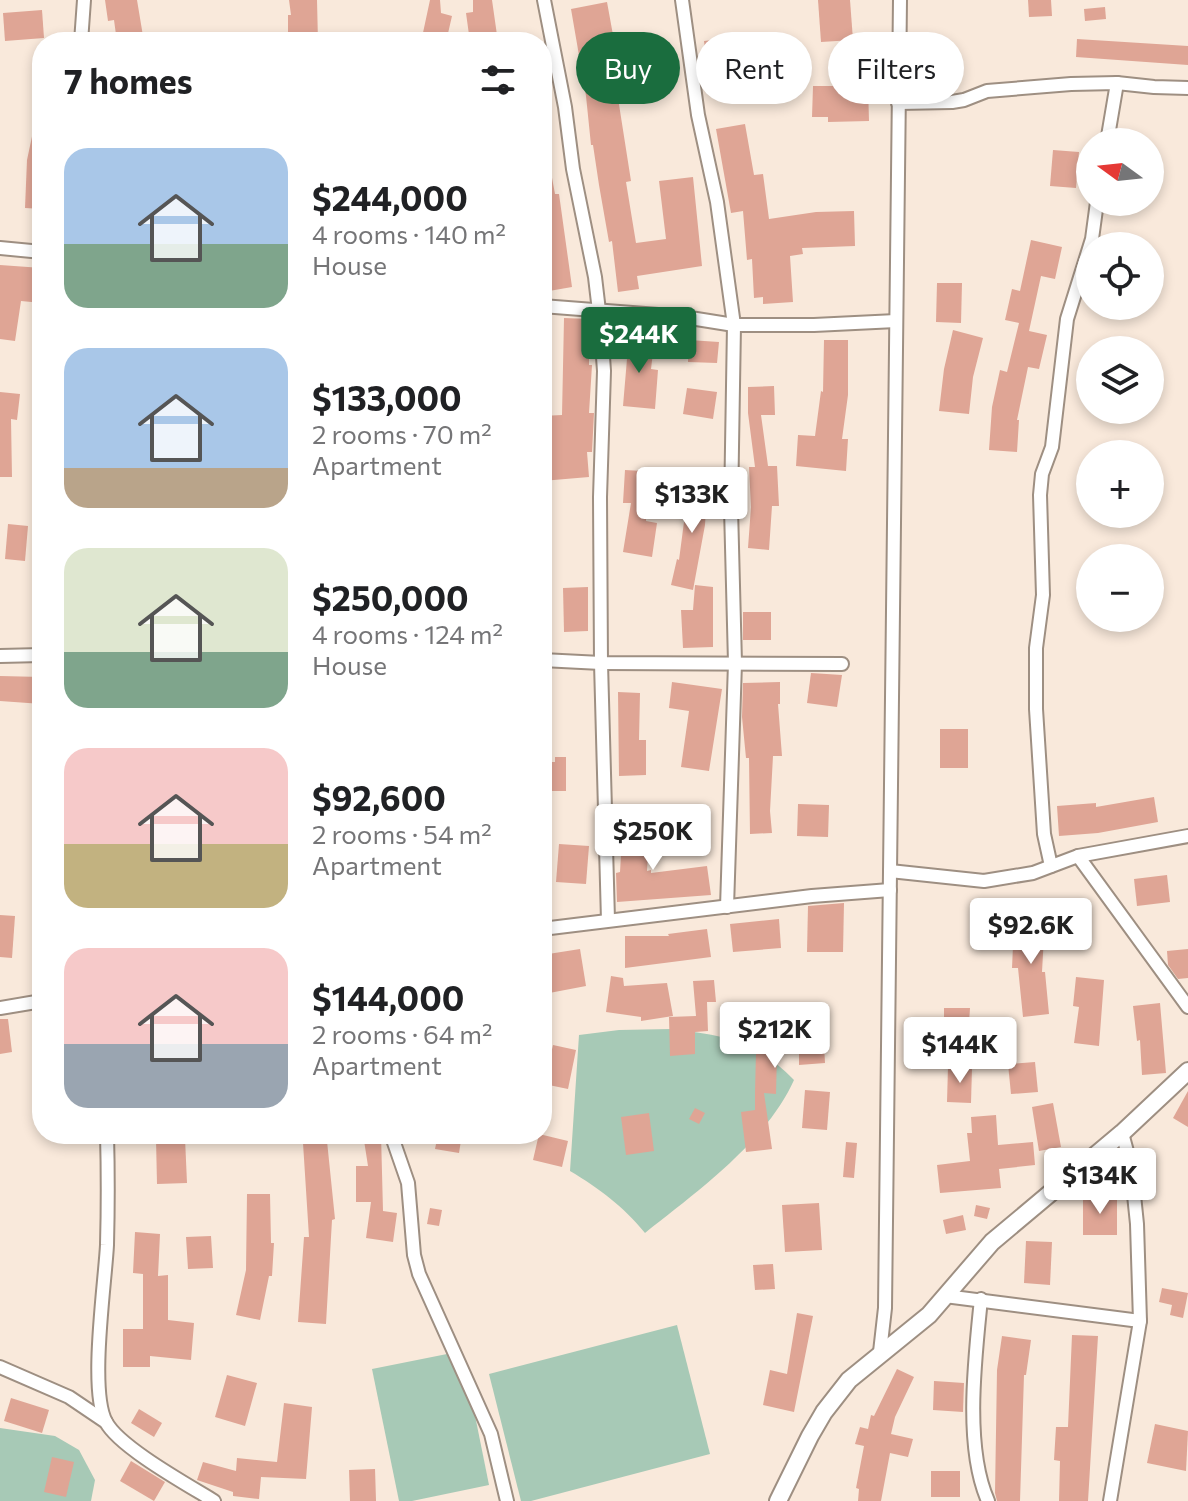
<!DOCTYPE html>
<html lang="en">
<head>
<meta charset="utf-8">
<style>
  body { margin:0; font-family:Commissioner,sans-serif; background:#f2f2f2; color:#202124; height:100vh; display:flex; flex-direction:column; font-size:30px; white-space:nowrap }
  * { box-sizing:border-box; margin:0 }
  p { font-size:26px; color:#757577 }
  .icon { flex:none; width:44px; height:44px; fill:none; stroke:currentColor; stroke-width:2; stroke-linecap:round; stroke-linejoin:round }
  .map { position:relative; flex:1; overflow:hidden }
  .sheet { position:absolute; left:32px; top:32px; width:520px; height:1112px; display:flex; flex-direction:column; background:#fff; border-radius:32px; box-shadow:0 4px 12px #0003 }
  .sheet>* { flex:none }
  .guide { position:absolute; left:576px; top:32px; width:492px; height:72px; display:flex; gap:16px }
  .needle { width:52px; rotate:285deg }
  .buttons { position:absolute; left:1076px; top:128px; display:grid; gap:16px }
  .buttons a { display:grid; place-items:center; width:88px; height:88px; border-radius:50%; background:#fff; box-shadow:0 4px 12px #0003; font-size:40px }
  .price { position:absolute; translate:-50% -68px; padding:0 18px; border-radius:8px; background:#fff; color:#222; font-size:26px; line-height:52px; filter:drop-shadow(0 2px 4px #0008) }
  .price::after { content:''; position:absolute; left:50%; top:48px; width:24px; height:18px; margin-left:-12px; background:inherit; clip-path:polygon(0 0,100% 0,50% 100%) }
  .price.current { background:#1a6d3e; color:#fff }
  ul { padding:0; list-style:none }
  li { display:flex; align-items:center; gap:24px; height:200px; padding:0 32px }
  li span { display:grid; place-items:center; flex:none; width:224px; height:160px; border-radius:24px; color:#555 }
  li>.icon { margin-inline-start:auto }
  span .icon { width:96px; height:96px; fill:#fffc; stroke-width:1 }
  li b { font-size:34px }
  h2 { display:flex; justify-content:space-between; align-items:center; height:96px; padding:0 32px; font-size:34px }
  .chip { padding:0 28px; border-radius:36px; background:#fff; box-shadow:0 4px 12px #0003; font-size:28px; line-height:72px }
  .chip.current { background:#1a6d3e; color:#fff }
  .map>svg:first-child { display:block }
</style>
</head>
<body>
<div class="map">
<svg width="1188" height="1501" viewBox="0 0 1188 1501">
  <rect width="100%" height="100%" fill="#f9e9db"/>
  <g fill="#a7c9b6">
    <path d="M671 1029C726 1036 753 1039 794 1080 766 1142 698 1191 645 1233 623 1206 600 1189 570 1171L579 1035 619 1030Z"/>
    <polygon points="677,1325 710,1454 531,1501 521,1501 489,1374"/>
    <polygon points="462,1351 489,1485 412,1501 399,1501 372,1369"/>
    <polygon points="0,1428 55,1436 79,1450 95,1480 91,1501 0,1501"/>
  </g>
  <g fill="#dfa595">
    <polygon points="105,0 137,0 144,42 117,42 114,20 108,21"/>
    <polygon points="289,0 317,0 318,42 288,42 288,15 291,15"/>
    <polygon points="430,0 440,0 441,13 452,16 446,42 421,42"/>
    <polygon points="473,0 492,0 498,42 470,42 466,13 473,12"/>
    <polygon points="818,0 850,0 853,40 821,42"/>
    <polygon points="1028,0 1051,0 1052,16 1029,17"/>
    <polygon points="607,2 615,46 610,47 631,181 626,182 636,243 666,239 659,181 693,177 702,266 637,276 639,289 618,292 612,241 609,242 599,185 593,145 591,145 586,96 571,9"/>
    <polygon points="1105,7 1106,19 1085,21 1084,9"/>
    <polygon points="42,10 44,38 5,41 3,13"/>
    <polygon points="721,39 726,77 709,80 704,41"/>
    <polygon points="1077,39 1188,46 1188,65 1076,57"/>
    <polygon points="813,86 868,86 869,121 828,122 828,117 812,117"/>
    <polygon points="37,113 42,114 42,209 25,208 27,160"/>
    <polygon points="745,124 754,175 763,174 769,219 816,212 854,211 855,246 802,248 803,254 790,256 793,302 763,304 763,297 754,298 752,259 747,260 743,211 731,213 716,129"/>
    <polygon points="1053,150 1079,152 1076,188 1050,186"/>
    <polygon points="542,156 548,156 555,194 559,194 572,287 549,291 542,248"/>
    <polygon points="1031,240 1062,247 1055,279 1041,276 1029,331 1047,335 1039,369 1028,367 1017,420 1019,420 1017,452 989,450 992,407 1000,370 1007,372 1019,323 1005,320 1012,289 1020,291"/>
    <polygon points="0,265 42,268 42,303 21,301 15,341 0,339"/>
    <polygon points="937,283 962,283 961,323 936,322"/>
    <polygon points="564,318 589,319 589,365 592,365 589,413 594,413 592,452 587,452 589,477 542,481 542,416 562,415"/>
    <polygon points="953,330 983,338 973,377 969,414 939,411 944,369"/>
    <polygon points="622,340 654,344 651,369 658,370 655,409 623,406 627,359 620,359"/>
    <polygon points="689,340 719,342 717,363 688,362"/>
    <polygon points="824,340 848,340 848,395 842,439 848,439 846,471 796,466 798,435 815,436 821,391 823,392"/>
    <polygon points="774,386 775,415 761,415 768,466 777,466 779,506 772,506 769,550 748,548 751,507 749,467 755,467 748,413 748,387"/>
    <polygon points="687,388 717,392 713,419 683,414"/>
    <polygon points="0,392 20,394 17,420 11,419 12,477 0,477"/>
    <polygon points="625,470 661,472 660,489 647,489 646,521 657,523 652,557 623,552 631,503 623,503"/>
    <polygon points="692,474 708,476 705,525 693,590 671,585 677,559 679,560 684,522 688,523"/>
    <polygon points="8,524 28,526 25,561 5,559"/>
    <polygon points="695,585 713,587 713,647 683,648 681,610 693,610"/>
    <polygon points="588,587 588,631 564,632 563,588"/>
    <rect x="743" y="612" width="28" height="28"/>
    <polygon points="811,673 842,675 837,707 807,703"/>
    <polygon points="0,676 42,677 42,704 0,701"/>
    <polygon points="672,682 722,689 709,771 681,767 689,711 669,708"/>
    <polygon points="780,682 780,704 778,704 782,756 773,756 770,811 772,833 750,834 749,758 746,758 742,717 743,683"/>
    <polygon points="618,692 640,693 639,740 646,740 646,775 619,776"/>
    <rect x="940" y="729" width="28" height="39"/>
    <polygon points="555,757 566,757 566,791 542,791 542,762 555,762"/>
    <polygon points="1154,797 1158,822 1098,833 1059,836 1057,806 1096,803 1096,807"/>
    <polygon points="798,804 829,805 828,837 797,836"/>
    <polygon points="623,821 650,822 647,871 651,870 651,873 707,866 711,895 617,902 616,873 620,872"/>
    <polygon points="559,844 589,846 586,884 556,882"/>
    <polygon points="1167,875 1170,902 1137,906 1134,879"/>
    <polygon points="844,903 843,952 807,952 808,906"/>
    <polygon points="0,915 15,916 12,958 0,957"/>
    <polygon points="1028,916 1045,917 1042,972 1045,972 1049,1014 1023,1017 1018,968 1012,968 1014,923 1027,924"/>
    <polygon points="779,919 781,948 733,952 730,924"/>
    <polygon points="707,929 711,957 625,968 625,936 669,936 668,934"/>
    <polygon points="580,949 586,986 544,994 542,955"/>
    <polygon points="1188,949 1188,978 1178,979 1168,965 1167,951"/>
    <polygon points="611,976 623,978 624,986 667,983 673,1016 641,1021 641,1017 606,1012"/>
    <polygon points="1076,977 1104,980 1099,1046 1074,1043 1079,1007 1073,1006"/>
    <polygon points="714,980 716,1002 707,1002 708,1031 695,1032 695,1054 670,1056 669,1017 696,1016 693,981"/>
    <polygon points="1160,1003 1166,1073 1142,1075 1140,1040 1137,1041 1133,1006"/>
    <polygon points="944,1008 970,1008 969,1023 944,1023"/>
    <polygon points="0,1019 8,1019 12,1052 0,1054"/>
    <polygon points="749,1019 783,1020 783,1029 823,1026 825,1063 799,1065 799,1054 777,1053 776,1094 764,1093 772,1149 746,1152 741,1112 755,1110 755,1093 756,1052 748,1052"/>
    <polygon points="553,1045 576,1050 568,1089 544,1084"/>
    <polygon points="1035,1062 1038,1092 1011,1094 1008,1064"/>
    <polygon points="948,1067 972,1068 971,1103 947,1102"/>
    <polygon points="805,1090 830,1092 827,1130 802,1128"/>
    <polygon points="1188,1091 1188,1127 1173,1118"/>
    <polygon points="1053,1103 1061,1147 1039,1151 1032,1107"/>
    <polygon points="695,1108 705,1113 699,1124 689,1119"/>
    <polygon points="649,1113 654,1151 626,1155 621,1117"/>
    <polygon points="996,1115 998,1145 1033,1142 1035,1165 999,1169 1001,1188 940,1193 937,1165 970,1161 967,1133 972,1133 971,1117"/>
    <polygon points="363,1134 381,1134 383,1211 397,1213 393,1242 366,1238 371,1202 356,1202 356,1166 368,1166"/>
    <polygon points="438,1134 462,1134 459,1153 435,1149"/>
    <polygon points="539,1134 568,1141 562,1167 533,1160"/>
    <polygon points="185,1138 187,1183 157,1184 156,1139"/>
    <polygon points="327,1141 335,1219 332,1220 326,1324 298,1322 304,1237 309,1237 303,1143"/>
    <polygon points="846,1142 857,1143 854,1178 843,1177"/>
    <polygon points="247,1194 270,1194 271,1243 274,1243 272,1276 269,1276 260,1320 236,1315 246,1270"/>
    <rect x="1083" y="1196" width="34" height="39"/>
    <polygon points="819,1203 822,1250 785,1252 782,1205"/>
    <polygon points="976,1205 990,1208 987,1219 974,1216"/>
    <polygon points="430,1208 442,1210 439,1226 427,1224"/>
    <polygon points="963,1215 966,1230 946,1234 943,1220"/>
    <polygon points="135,1232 160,1234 158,1276 168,1275 168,1320 194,1323 191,1360 150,1356 150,1367 123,1367 123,1329 143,1329 143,1274 133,1273"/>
    <polygon points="211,1236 213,1268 188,1269 186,1237"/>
    <polygon points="1026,1241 1052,1242 1050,1285 1024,1283"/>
    <polygon points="773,1264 775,1289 755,1290 753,1265"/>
    <polygon points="1162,1288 1188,1293 1183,1318 1170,1315 1172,1305 1159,1302"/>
    <polygon points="797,1313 813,1316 794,1412 763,1405 770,1370 787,1374"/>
    <polygon points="1072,1335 1098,1336 1088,1501 1059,1501 1060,1461 1054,1460 1056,1427 1068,1427"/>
    <polygon points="1002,1336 1031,1340 1026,1375 1024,1375 1020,1501 997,1501 995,1493 997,1370"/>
    <polygon points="897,1369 914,1377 895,1417 891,1434 913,1439 908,1457 890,1453 881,1501 858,1501 859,1489 856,1488 864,1446 855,1444 860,1427 868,1429 871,1415 874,1416"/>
    <polygon points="227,1375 257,1383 245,1426 215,1417"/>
    <polygon points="934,1381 964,1383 963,1412 933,1410"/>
    <polygon points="11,1398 49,1410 42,1433 4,1421"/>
    <polygon points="284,1403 312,1407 306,1479 261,1477 259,1499 233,1496 233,1492 197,1480 203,1462 236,1471 237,1458 277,1462"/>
    <polygon points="139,1409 162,1423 154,1437 131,1423"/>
    <polygon points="1155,1424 1188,1431 1186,1471 1147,1463"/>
    <polygon points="52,1457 74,1462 66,1497 44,1492"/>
    <polygon points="131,1461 165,1482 154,1501 120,1481"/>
    <polygon points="375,1469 376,1501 350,1501 349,1470"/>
    <rect x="931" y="1471" width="29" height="26"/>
  </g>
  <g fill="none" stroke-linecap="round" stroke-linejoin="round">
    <g stroke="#9e8f82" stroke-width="16">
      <g id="minor">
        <polyline points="544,0 565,107 573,169 595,277 601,328 604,371 600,497 601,663 608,920"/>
        <polyline points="682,0 698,115 717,202 734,325 731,508 735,663 727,907"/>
        <polyline points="81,42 84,0"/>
        <polyline points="898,103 952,102 964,100 987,91 1071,84 1117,83 1154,87 1188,88"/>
        <polyline points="1107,142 1117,83"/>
        <polyline points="0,248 42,252"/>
        <polyline points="542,306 684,317 734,325 814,325 896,321"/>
        <polyline points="0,656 42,655"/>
        <polyline points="542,660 601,663 842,664"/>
        <polyline points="1078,856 1188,1007"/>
        <polyline points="1051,866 1044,834 1036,709 1036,648 1043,595 1040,495 1042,474 1052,447 1067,319 1092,239 1097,202"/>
        <polyline points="890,871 984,881 1033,873 1078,856 1188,836"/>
        <polyline points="542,929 812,896 890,890"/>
        <polyline points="0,1008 42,1001"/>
        <path d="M107 1134C108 1171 108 1208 107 1245 105 1284 89 1391 106 1422 119 1447 188 1485 214 1501"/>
        <polyline points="391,1134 408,1183 414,1255 419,1274 491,1434 507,1501"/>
        <polyline points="945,1296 1140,1321"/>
        <path d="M981 1299C975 1358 964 1447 988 1501"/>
        <polyline points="880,1352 885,1308 900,0"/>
        <polyline points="0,1367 69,1397 106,1422"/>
        <polyline points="1110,1501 1140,1321 1137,1224 1131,1166 1122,1133"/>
      </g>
    </g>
    <g stroke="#9e8f82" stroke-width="20">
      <polyline id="tertiary" points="778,1501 810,1436 824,1412 849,1380 929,1315 992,1242 1122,1133 1188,1071"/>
    </g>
    <use href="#minor" stroke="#fff" stroke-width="12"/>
    <use href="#tertiary" stroke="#fff" stroke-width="16"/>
  </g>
</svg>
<div class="buttons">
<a><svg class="needle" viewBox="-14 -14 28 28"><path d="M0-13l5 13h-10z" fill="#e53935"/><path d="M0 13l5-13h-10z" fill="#757577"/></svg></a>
<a><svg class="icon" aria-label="locate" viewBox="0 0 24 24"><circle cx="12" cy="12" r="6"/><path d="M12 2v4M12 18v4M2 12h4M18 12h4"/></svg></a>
<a><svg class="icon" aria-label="layers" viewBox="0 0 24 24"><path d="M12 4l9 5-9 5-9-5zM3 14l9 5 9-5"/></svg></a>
<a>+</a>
<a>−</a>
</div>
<b class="price current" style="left:639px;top:375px">$244K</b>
<b class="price" style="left:692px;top:535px">$133K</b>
<b class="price" style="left:653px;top:872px">$250K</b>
<b class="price" style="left:1031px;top:966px">$92.6K</b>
<b class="price" style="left:775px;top:1070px">$212K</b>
<b class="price" style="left:960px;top:1085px">$144K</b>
<b class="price" style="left:1100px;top:1216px">$134K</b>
<div class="guide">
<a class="chip current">Buy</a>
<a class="chip">Rent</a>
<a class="chip">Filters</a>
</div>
<section class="sheet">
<h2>7 homes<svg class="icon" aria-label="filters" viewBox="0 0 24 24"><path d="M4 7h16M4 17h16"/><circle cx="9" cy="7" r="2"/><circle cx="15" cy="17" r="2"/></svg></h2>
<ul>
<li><span style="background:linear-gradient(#a9c7e8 60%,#7fa58c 0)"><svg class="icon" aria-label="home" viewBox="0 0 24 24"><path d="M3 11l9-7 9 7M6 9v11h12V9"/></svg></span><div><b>$244,000</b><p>4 rooms · 140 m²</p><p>House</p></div></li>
<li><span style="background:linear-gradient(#a9c7e8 75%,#b9a48a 0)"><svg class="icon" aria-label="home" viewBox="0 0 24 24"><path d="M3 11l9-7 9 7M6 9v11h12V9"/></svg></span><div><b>$133,000</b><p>2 rooms · 70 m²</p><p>Apartment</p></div></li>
<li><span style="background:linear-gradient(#dfe7d0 65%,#7fa58c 0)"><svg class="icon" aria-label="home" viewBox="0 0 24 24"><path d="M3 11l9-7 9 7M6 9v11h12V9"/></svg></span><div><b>$250,000</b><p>4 rooms · 124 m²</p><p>House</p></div></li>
<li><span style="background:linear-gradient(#f6c9c9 60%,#c2b280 0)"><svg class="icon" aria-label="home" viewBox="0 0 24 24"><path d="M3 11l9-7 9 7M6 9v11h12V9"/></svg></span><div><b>$92,600</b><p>2 rooms · 54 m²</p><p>Apartment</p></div></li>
<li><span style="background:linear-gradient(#f6c9c9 60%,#9aa5b1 0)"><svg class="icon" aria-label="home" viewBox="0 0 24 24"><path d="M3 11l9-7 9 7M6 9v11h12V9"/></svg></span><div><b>$144,000</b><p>2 rooms · 64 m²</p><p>Apartment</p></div></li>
</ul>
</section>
</div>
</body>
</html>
